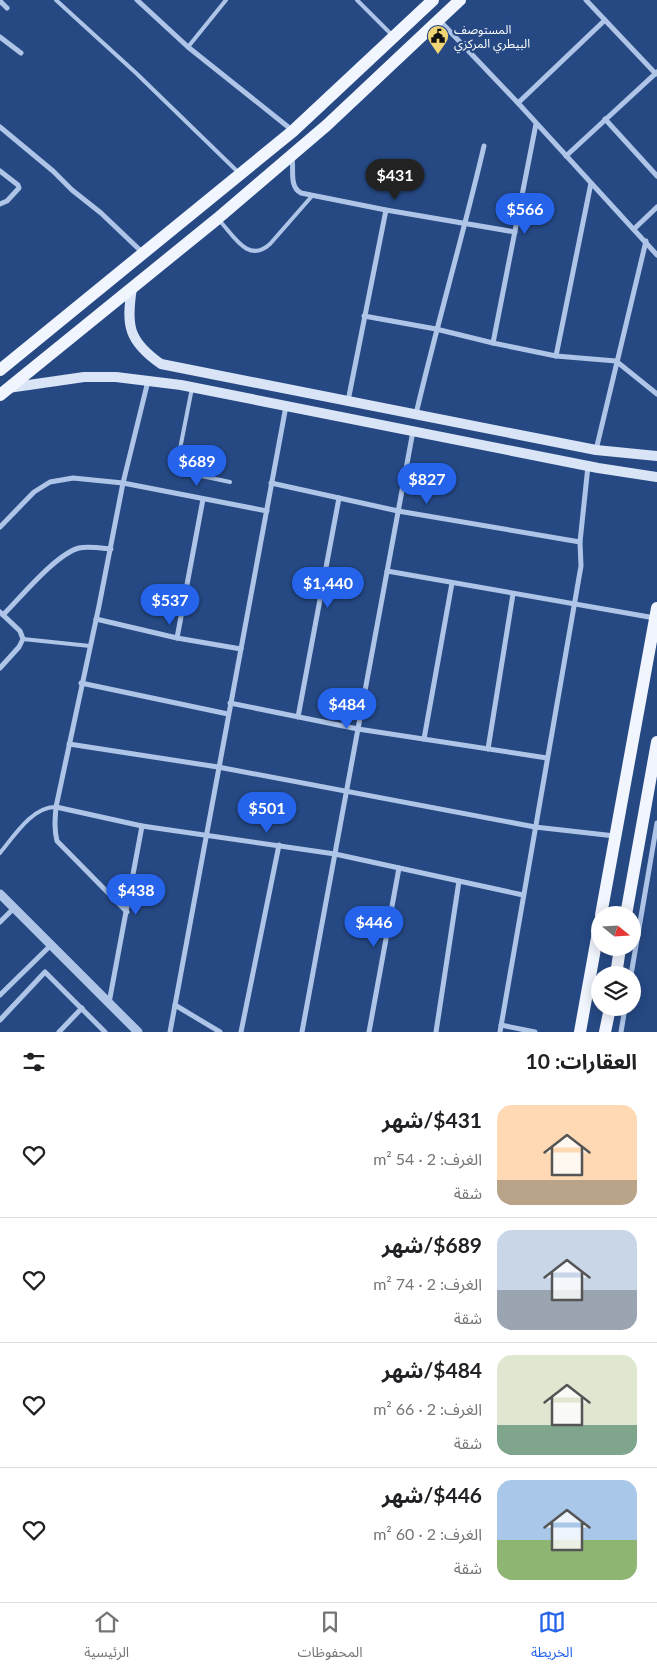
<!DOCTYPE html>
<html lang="ar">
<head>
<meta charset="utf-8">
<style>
  body { margin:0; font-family:Lato,"Noto Sans Arabic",sans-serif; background:#f6f6f6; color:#202124; direction:rtl; height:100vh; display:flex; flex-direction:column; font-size:19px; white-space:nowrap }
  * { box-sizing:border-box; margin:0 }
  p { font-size:16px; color:#757577 }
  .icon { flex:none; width:28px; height:28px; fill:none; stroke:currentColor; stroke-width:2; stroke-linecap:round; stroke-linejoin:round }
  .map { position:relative; height:1032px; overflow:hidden; direction:ltr }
  .sheet { display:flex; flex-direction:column; background:#fff; flex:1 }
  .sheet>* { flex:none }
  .needle { width:32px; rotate:108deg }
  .controls { position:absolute; left:591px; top:906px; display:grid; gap:10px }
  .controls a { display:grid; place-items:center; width:50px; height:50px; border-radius:50%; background:#fff; box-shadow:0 2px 12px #0003; font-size:25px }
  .price { position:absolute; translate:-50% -42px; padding:0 11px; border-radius:18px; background:#2563eb; color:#fff; font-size:16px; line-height:32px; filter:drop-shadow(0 1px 2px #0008) }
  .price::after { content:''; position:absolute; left:50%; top:30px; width:15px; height:11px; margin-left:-8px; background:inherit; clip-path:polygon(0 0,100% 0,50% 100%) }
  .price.on { background:#222; color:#fff }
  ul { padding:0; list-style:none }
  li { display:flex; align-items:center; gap:15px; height:125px; padding:0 20px }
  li+li { border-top:1px solid #e0e0e0 }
  li span { display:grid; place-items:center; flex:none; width:140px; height:100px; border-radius:15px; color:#555 }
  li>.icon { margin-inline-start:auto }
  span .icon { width:60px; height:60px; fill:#fffc; stroke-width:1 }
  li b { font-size:21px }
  h2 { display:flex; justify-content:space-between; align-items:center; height:60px; padding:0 20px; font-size:21px }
  .tabs { display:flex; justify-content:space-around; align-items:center; height:70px; border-top:1px solid #e0e0e0; background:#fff; font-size:14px; color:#757577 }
  .tabs a { display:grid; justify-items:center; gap:2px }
  .tabs .on { color:#2563eb }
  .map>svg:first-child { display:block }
</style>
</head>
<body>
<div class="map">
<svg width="657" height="1032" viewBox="0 0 657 1032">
  <rect width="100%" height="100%" fill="#264984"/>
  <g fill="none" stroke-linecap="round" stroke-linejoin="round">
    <g stroke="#afc5e7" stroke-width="4">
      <polyline points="56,0 136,73 239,173"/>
      <polyline points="357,0 392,35"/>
      <polyline points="188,47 226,0"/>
      <path d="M219 220C234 236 248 264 270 244L312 196"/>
      <polyline points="192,388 179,454 182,466 192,474 230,482"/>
      <polyline points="23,639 90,646"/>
      <path d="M0 853C14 836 33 806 56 807"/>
    </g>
    <g stroke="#afc5e7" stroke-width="5">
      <polyline points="137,0 188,47 292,130"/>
      <polyline points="586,0 656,74"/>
      <polyline points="0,1 7,8"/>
      <polyline points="440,21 518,103 657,255"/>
      <polyline points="0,37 21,53"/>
      <polyline points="518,103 605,20"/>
      <polyline points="605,119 657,176"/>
      <polyline points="0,127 53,171 72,190 101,213 143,253"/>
      <polyline points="566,156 657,72"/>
      <path d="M292 158C294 170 289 187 301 193L386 210 515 232"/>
      <polyline points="0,171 18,185 19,188 7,201 0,204"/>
      <polyline points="634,229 657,207"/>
      <polyline points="364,316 436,329 493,343 556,356 616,361 657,394"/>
      <polyline points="493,343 536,124"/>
      <polyline points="556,356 591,183"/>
      <polyline points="348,401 386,210"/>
      <path d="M416 414C437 324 463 236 484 146"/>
      <polyline points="596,450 646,241"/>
      <polyline points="271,483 398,511 580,542"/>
      <polyline points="0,527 34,492 50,482 73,478 123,483 267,511"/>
      <polyline points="387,571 655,618"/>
      <polyline points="0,612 20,631 23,639 19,647 0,668"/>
      <path d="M3 615C21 597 56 554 79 548 88 546 101 548 111 549"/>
      <polyline points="96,619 177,638 241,649"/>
      <polyline points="177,638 203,499"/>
      <polyline points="81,683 228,714"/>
      <polyline points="230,703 358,729 547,758"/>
      <polyline points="298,717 339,498"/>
      <polyline points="424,739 452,583"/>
      <polyline points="69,744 218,767 535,827 615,836"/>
      <polyline points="488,749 513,594"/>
      <polyline points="56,807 142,826 335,854 523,895"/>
      <path d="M127 912 57 841C54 829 55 819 56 807L99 606 123 483 148 381"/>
      <polyline points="0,922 14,908"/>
      <polyline points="631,975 657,823"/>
      <polyline points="0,995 51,945"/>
      <polyline points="109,1003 142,826"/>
      <polyline points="175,1005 220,1032"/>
      <polyline points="0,1020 45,972 105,1032"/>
      <polyline points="501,1025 535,1032"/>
      <polyline points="59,1032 82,1008"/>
      <polyline points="170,1032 286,406"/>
      <polyline points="241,1032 279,845"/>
      <polyline points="302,1032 413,431"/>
      <polyline points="369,1032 399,868"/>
      <polyline points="436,1032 459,881"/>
      <polyline points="500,1032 581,566 580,542 588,466"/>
      <polyline points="621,1032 625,1008"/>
    </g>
    <polyline stroke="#afc5e7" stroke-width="9" points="0,894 138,1032"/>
    <g stroke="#d9e4f7" stroke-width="10">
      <path d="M132 288C126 325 128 341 161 364L596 450 657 456"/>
      <polyline points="8,388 84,377 116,377 181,385 598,468 657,477"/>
    </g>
    <g stroke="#f1f5fe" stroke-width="12">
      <polyline points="0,370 293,131 433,0"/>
      <polyline points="0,395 217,219 327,125 460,0"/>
      <polyline points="601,915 657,608"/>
      <polyline points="626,915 657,742"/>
      <polyline points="616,975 620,948"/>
      <polyline points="580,1032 600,921"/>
      <polyline points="605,1032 610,1008"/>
    </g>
  </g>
  <defs>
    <g id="civic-pin" transform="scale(1.125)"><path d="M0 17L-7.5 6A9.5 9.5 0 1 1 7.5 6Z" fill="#f1d473" stroke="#264984"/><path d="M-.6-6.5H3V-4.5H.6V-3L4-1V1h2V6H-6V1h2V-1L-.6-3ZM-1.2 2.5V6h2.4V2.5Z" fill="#111"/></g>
  </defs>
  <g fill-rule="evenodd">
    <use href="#civic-pin" x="438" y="36"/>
  </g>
  <g text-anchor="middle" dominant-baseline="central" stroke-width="4.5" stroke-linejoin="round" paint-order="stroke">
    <g font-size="12" fill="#fff" stroke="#264984" text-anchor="start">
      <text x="454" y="29">المستوصف<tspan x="454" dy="14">البيطري المركزي</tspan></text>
    </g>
  </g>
</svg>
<div class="controls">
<a><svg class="needle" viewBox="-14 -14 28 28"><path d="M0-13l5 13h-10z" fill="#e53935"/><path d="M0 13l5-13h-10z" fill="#757577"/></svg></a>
<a><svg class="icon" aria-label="layers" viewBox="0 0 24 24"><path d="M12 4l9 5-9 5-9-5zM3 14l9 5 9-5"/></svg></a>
</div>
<b class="price on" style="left:395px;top:201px">$431</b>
<b class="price" style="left:525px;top:235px">$566</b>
<b class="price" style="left:197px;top:487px">$689</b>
<b class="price" style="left:427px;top:505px">$827</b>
<b class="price" style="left:328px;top:609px">$1,440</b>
<b class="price" style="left:170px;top:626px">$537</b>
<b class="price" style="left:347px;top:730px">$484</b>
<b class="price" style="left:267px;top:834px">$501</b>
<b class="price" style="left:136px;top:916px">$438</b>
<b class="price" style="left:374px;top:948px">$446</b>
</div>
<section class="sheet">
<h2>العقارات: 10<svg class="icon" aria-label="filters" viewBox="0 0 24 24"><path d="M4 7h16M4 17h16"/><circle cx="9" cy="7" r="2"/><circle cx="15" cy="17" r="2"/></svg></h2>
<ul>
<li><span style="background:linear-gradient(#ffd9b3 75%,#b9a48a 0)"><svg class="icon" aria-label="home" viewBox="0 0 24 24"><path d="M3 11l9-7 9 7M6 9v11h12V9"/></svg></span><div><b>$431/شهر</b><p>الغرف: 2 · 54 m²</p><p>شقة</p></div><svg class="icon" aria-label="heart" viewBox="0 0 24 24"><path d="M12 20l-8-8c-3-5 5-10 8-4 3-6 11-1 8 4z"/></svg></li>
<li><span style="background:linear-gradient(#c9d6e8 60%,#9aa5b1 0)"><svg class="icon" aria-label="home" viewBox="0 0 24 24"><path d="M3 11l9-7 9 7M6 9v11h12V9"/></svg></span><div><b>$689/شهر</b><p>الغرف: 2 · 74 m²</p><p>شقة</p></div><svg class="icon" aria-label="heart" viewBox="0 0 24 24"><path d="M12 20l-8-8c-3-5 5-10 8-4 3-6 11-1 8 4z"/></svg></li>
<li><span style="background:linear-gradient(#dfe7d0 70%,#7fa58c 0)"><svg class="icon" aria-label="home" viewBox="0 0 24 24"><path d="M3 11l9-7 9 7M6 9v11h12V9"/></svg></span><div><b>$484/شهر</b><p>الغرف: 2 · 66 m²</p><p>شقة</p></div><svg class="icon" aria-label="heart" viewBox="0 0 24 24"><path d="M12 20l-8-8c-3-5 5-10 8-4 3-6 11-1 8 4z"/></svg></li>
<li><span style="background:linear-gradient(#a9c7e8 60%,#8fb573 0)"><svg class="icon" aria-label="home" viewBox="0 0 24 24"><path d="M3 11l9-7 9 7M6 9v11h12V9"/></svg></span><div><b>$446/شهر</b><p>الغرف: 2 · 60 m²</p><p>شقة</p></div><svg class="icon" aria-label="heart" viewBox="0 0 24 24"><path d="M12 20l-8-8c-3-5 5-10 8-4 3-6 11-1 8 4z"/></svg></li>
</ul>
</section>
<nav class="tabs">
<a class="on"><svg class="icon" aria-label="map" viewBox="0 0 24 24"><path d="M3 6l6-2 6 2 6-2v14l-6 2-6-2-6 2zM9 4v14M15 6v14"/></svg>الخريطة</a>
<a><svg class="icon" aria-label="saved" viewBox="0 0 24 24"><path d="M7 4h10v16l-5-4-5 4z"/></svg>المحفوظات</a>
<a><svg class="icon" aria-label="home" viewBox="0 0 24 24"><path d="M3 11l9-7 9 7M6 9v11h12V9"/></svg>الرئيسية</a>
</nav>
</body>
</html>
